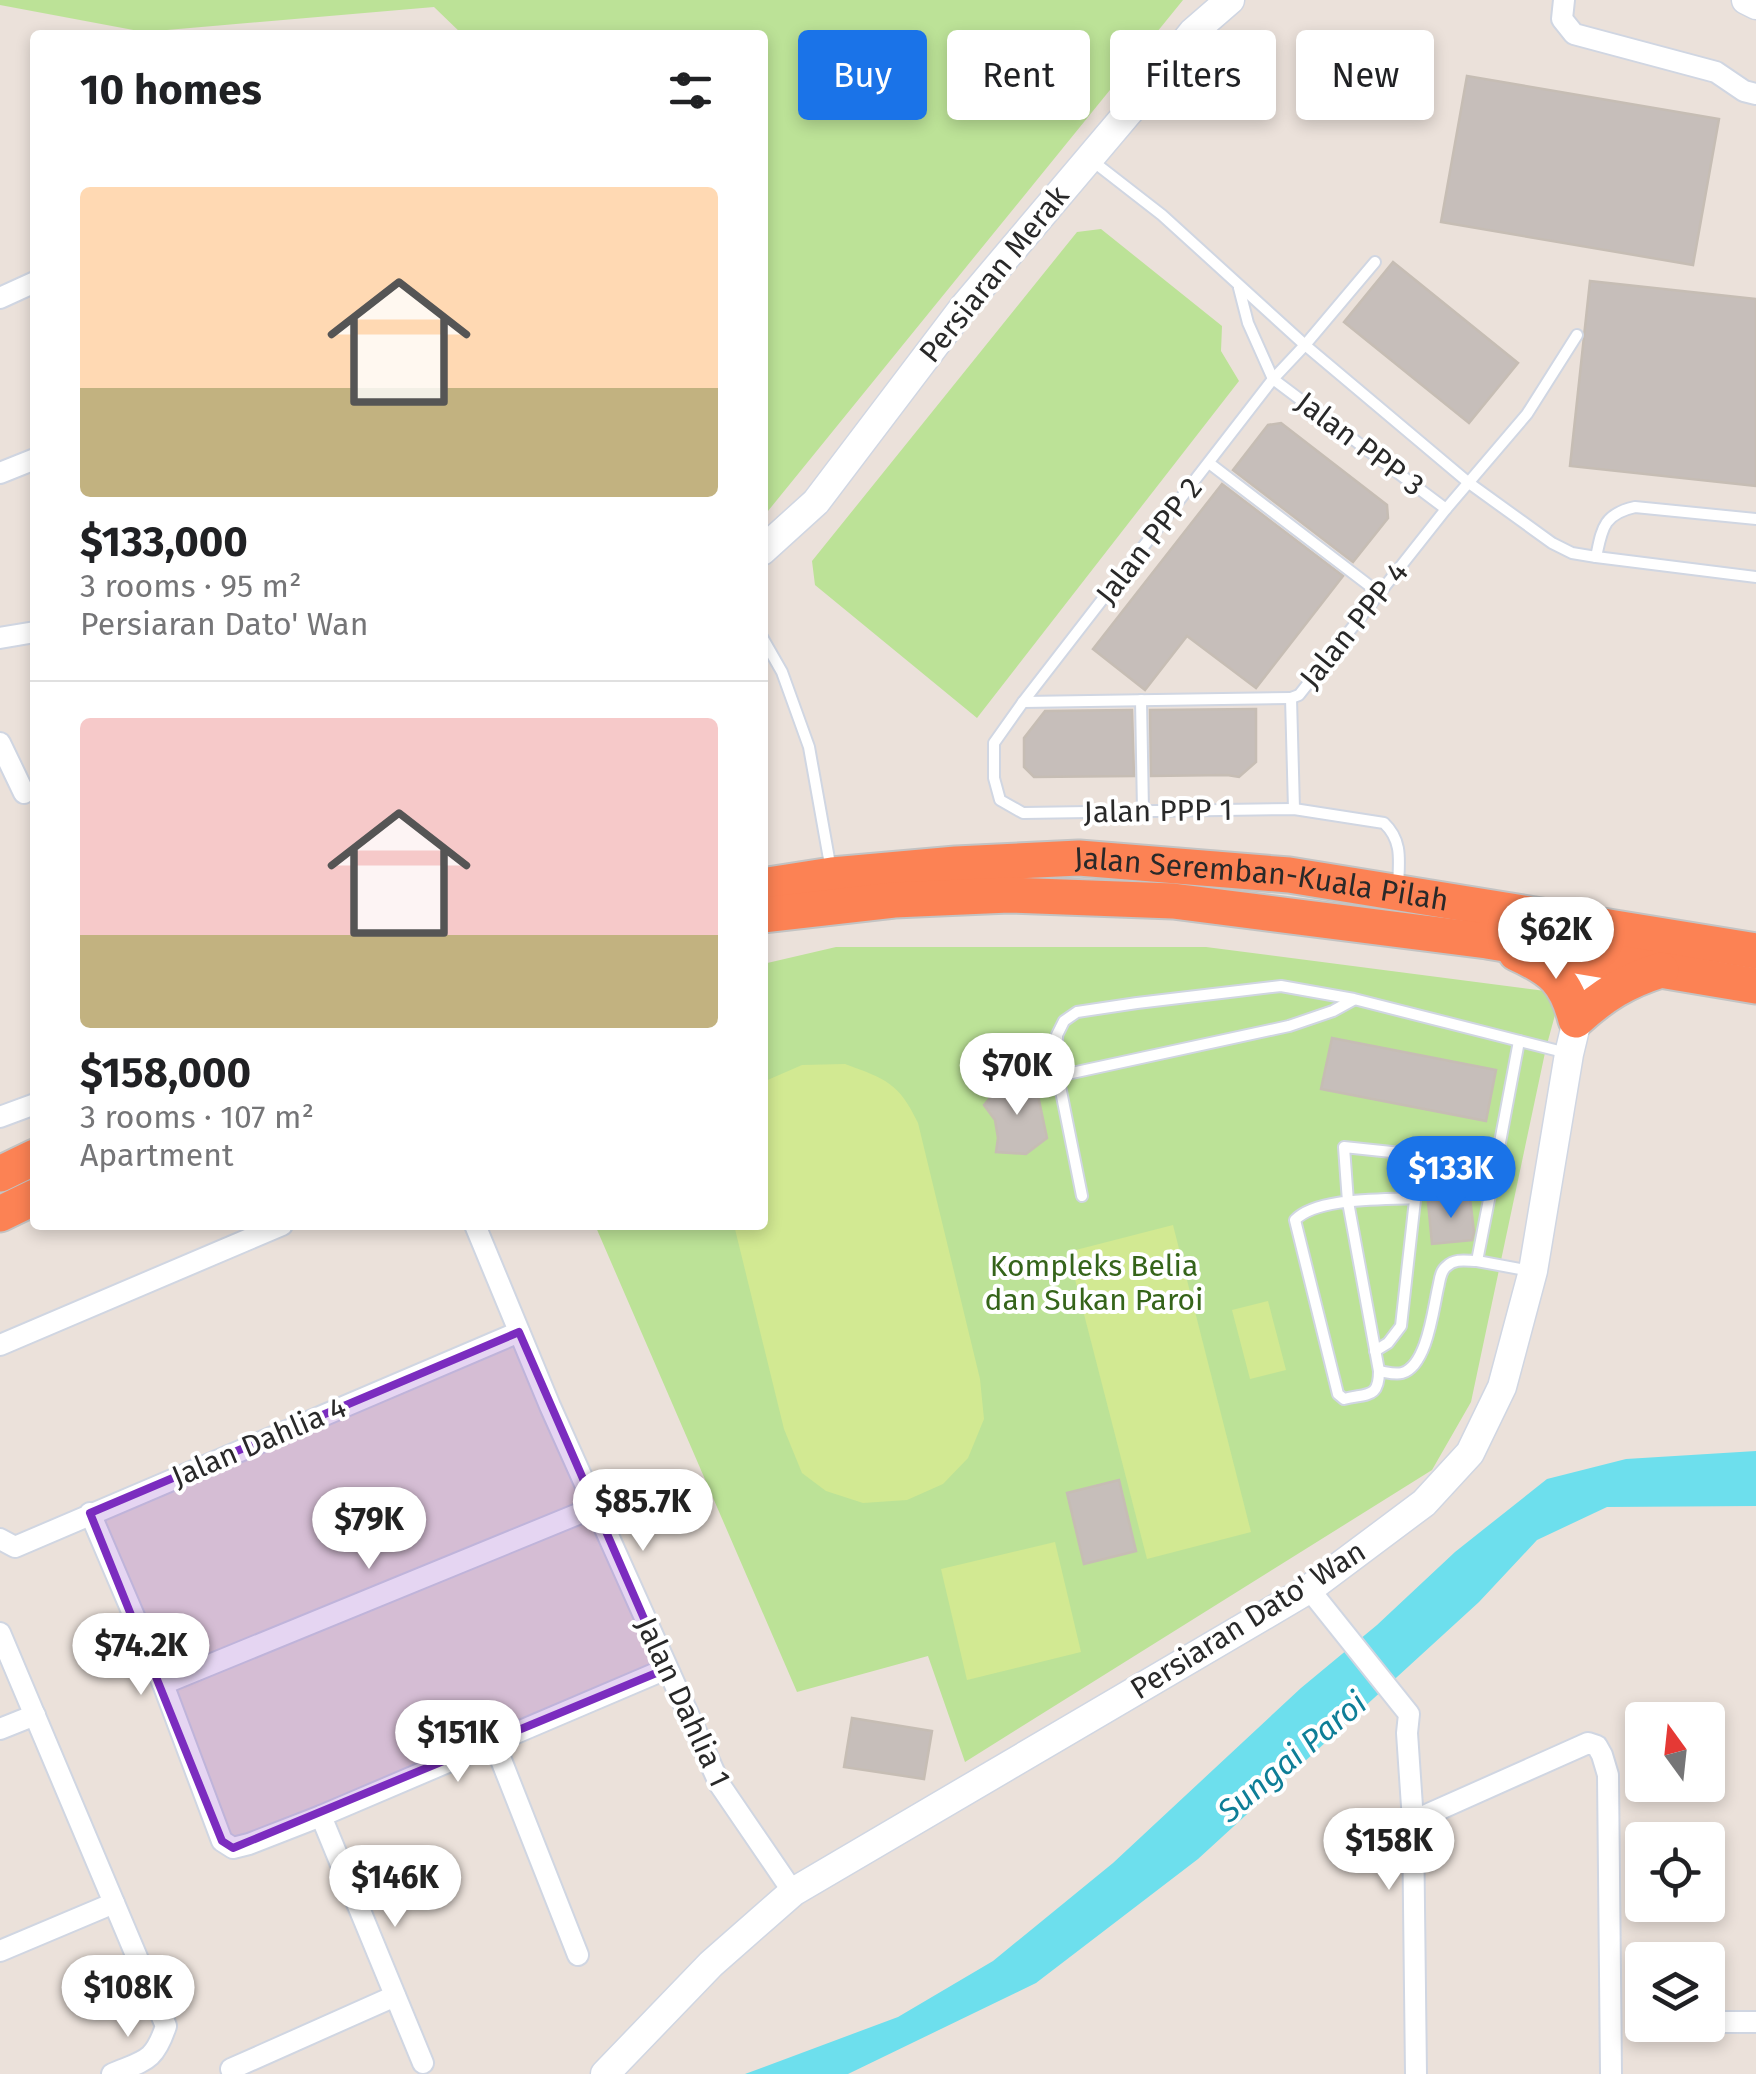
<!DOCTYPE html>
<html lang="en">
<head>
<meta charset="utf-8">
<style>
  body { margin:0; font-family:"Fira Sans",sans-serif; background:#f2f2f2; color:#202124; height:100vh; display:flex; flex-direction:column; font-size:38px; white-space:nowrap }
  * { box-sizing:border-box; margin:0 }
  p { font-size:32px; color:#757577 }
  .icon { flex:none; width:55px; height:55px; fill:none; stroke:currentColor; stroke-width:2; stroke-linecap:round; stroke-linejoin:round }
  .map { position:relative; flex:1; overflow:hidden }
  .panel { position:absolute; left:30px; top:30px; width:738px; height:1200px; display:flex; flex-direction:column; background:#fff; border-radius:10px; box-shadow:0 5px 15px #0003 }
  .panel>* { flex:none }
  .banner { position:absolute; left:798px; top:30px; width:808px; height:90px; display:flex; gap:20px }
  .needle { width:65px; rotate:345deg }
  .tools { position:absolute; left:1625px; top:1702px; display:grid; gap:20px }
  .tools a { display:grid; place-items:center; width:100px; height:100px; border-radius:10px; background:#fff; box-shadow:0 5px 15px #0003; font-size:50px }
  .price { position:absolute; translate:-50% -85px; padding:0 22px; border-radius:35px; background:#fff; color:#222; font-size:32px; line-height:65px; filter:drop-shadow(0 2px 5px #0008) }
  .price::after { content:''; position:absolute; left:50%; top:60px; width:30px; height:22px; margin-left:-15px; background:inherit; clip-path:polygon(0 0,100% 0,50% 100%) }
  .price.current { background:#1a73e8; color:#fff }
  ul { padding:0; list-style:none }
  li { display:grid; align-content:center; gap:20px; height:530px; padding:0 50px }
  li+li { border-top:2px solid #e0e0e0 }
  li span { display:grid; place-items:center; height:310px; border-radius:10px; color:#555 }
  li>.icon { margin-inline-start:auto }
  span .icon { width:180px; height:180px; fill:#fffc; stroke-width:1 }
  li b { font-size:42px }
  h2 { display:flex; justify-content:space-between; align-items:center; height:120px; padding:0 50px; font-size:42px }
  .chip { padding:0 35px; border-radius:10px; background:#fff; box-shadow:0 5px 15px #0003; font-size:35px; line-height:90px }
  .chip.current { background:#1a73e8; color:#fff }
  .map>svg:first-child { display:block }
</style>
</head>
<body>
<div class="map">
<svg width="1756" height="2074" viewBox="0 0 1756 2074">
  <rect width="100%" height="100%" fill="#ebe1da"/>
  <g fill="#bce297">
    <polygon points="0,0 1183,0 768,511 763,513 762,35 463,35 434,7 144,32 0,5"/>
    <polygon points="1101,229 1222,326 1221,351 1239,381 977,718 815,585 812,561 1077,232"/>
    <polygon points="836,947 1206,947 1561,993 1546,1048 1471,1402 1432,1470 965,1762 928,1656 797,1692 595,1225 762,1225 763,964"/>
  </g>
  <g fill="#d2e992">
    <path d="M845 1064C886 1079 899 1083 918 1123L980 1379 984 1419 968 1458 943 1484 907 1500 863 1503 826 1491 802 1473 784 1429 734 1225H762L763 1082 802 1065Z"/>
    <polygon points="1173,1225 1251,1532 1147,1559 1068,1252"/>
    <polygon points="1268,1301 1286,1370 1250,1379 1232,1310"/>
    <polygon points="1055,1542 1081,1652 967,1680 941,1569"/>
  </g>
  <polygon fill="#6ddfed" points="1756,1451 1756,1506 1607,1507 1537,1540 1479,1602 1198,1859 1036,1983 848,2074 745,2074 898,2017 993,1961 1113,1863 1301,1688 1377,1625 1455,1552 1547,1479 1626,1459"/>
  <g fill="#c6beba" stroke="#c6bdb4" stroke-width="2.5">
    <polygon points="1467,76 1719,119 1693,265 1441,222"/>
    <polygon points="1393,262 1518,363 1469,423 1344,322"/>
    <polygon points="1590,281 1756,299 1756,486 1570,466"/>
    <polygon points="1281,423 1387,505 1388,518 1353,562 1233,470 1268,425"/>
    <polygon points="1222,484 1343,576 1256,688 1187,636 1145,690 1093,649"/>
    <polygon points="1256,709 1256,762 1239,777 1227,775 1151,776 1150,710"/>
    <polygon points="1129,710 1132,710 1134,776 1034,777 1024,767 1024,738 1045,711"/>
    <polygon points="1332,1038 1496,1070 1486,1121 1321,1089"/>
    <polygon points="1006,1079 1037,1091 1047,1138 1026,1154 996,1152 998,1138 995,1120 984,1105"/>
    <polygon points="1470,1198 1474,1232 1472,1240 1432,1244 1428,1202"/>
    <polygon points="1119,1480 1136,1551 1084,1564 1067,1493"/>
    <polygon points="852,1718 932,1731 924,1779 844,1767"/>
  </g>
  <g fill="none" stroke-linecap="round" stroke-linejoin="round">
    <g stroke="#d0d6e2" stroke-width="14">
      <g id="lane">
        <polyline points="1090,159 1162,215 1305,345 1469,483 1552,543 1572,553 1596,557 1756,577"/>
        <path d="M1375 262 1305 345 1273 379 1023 702 994 743V778L1000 800 1023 813 1294 809 1384 823C1403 841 1399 861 1398 886"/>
        <polyline points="1239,288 1248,323 1273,379 1446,509"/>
        <polyline points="1209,463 1379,593"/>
        <path d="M1596 557C1602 529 1603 514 1635 507L1756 519"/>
        <polyline points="762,637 782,672 809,747 831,870"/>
        <polyline points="1141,700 1143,811"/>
        <polyline points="1023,702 1291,698"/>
        <polyline points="1294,809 1291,698 1299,695 1446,509 1527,414 1577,335"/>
        <polyline points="1058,1076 1289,1026 1333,1011 1353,1000"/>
        <polyline points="1495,1169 1477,1261 1531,1271"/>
        <polyline points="1082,1196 1058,1076 1057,1035 1064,1021 1077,1012 1137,1003 1281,986 1354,999 1567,1053"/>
        <path d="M1415 1198C1383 1200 1317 1197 1295 1220L1338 1394 1344 1399C1367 1393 1379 1399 1379 1371L1348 1202 1344 1147 1420 1155 1495 1169 1519 1041"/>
        <polyline points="1375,1351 1388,1343 1401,1326 1420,1155"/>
        <path d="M1379 1371C1386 1372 1395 1375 1402 1373 1427 1366 1433 1310 1438 1288 1440 1280 1440 1271 1447 1266 1455 1258 1467 1261 1477 1261"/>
      </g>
    </g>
    <g stroke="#d0d6e2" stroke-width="24">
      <g id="street">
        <polyline points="1564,0 1562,19 1574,34 1716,72 1744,91 1756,94"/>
        <polyline points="0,298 35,282"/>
        <polyline points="0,473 35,459"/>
        <polyline points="0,638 35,632"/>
        <polyline points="0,743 24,793"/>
        <polyline points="0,1117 35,1104"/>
        <polyline points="475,1225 550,1406 720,1785 793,1892"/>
        <polyline points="0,1345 282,1225"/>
        <polyline points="90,1513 163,1684 222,1841 233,1848 249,1844 321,1816 666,1669"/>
        <polyline points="0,1539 15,1547 519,1332"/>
        <polyline points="1309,1589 1409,1714 1407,1733 1413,1821 1416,2074"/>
        <path d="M0 1633 166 2026C154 2062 145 2060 112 2074"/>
        <polyline points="163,1684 595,1507"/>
        <polyline points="0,1729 35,1715"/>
        <polyline points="494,1742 578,1955"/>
        <polyline points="321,1816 423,2063"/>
        <polyline points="1413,1821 1588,1743 1597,1746 1602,1755 1608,1775 1611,2074"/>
        <polyline points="0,1951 114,1903"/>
        <polyline points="1723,2022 1756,2022"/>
        <polyline points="231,2069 395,1996"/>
      </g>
    </g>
    <g stroke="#d0d6e2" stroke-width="31">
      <g id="secondary">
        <polyline points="1746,0 1756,5"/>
        <polyline points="762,551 816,502 963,308 1132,108 1193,32 1230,0"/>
        <polyline points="605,2074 711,1964 793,1892 1309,1589 1424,1503 1470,1453 1502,1387 1533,1271 1569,1054 1592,958"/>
      </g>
    </g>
    <g stroke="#c3c3c3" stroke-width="39">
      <g id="highway">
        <path id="s1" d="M762 886 832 875 956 864 1079 858 1289 875 1756 951"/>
        <polyline points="762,915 894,900 1009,895 1173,901 1487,941 1756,986"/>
        <path d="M1516 953C1553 970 1566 981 1576 1020 1603 995 1626 981 1661 970"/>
        <polyline points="0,1174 35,1157"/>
        <polyline points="0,1214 35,1197"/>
      </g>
    </g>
    <use href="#lane" stroke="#fff" stroke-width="10"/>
    <use href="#street" stroke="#fff" stroke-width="20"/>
    <use href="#secondary" stroke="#fff" stroke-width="28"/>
    <use href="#highway" stroke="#fc8254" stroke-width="35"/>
  </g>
  <path fill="#7b2cbf" fill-opacity="0.2" stroke="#7b2cbf" stroke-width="8" stroke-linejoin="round" d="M519 1332 666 1669 233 1848 222 1841 90 1513Z"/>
  <g text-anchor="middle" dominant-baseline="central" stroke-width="8" stroke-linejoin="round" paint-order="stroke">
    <g font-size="30" fill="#292929" stroke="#fff">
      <text transform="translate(994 274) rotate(-51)">Persiaran Merak</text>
      <text transform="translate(1360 444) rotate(37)">Jalan PPP 3</text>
      <text transform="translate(1149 541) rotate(-52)">Jalan PPP 2</text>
      <text transform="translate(1354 625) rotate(-51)">Jalan PPP 4</text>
      <text transform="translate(1158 811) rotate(-1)">Jalan PPP 1</text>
      <text stroke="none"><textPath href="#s1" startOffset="502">Jalan Seremban-Kuala Pilah</textPath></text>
      <text transform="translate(259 1442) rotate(-23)">Jalan Dahlia 4</text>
      <text transform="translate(1248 1620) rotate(-32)">Persiaran Dato' Wan</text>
      <text transform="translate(683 1702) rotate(65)">Jalan Dahlia 1</text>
    </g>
    <g font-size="30" fill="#35641a" stroke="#fff">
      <text x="1094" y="1266">Kompleks Belia<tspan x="1094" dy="34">dan Sukan Paroi</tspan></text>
    </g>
    <g font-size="32" font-style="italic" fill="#0e7e97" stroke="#fff">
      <text transform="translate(1292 1757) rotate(-40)">Sungai Paroi</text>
    </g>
  </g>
</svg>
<div class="tools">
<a><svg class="needle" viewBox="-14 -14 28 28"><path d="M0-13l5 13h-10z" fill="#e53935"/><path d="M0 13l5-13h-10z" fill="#757577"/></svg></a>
<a><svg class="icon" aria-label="locate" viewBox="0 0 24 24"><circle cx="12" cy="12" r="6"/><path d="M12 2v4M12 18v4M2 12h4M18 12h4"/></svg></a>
<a><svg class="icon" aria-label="layers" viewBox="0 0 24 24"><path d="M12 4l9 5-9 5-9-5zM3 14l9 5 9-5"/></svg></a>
</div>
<b class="price" style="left:1556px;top:982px">$62K</b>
<b class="price" style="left:1017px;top:1118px">$70K</b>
<b class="price current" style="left:1451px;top:1221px">$133K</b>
<b class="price" style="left:643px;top:1554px">$85.7K</b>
<b class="price" style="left:369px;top:1572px">$79K</b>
<b class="price" style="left:141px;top:1698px">$74.2K</b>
<b class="price" style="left:458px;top:1785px">$151K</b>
<b class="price" style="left:1389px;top:1893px">$158K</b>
<b class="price" style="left:395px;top:1930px">$146K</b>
<b class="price" style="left:128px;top:2040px">$108K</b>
<div class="banner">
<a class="chip current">Buy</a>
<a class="chip">Rent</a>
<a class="chip">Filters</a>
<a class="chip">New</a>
</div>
<section class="panel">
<h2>10 homes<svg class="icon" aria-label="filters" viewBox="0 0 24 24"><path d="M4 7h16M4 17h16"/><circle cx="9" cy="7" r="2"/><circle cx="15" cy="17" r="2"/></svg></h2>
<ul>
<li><span style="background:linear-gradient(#ffd9b3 65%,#c2b280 0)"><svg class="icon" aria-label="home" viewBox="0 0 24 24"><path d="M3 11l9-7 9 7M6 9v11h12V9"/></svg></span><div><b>$133,000</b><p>3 rooms · 95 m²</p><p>Persiaran Dato' Wan</p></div></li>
<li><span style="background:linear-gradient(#f6c9c9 70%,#c2b280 0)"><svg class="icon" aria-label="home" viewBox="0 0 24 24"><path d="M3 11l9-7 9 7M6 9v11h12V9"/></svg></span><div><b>$158,000</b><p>3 rooms · 107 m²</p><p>Apartment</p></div></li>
</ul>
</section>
</div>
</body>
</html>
